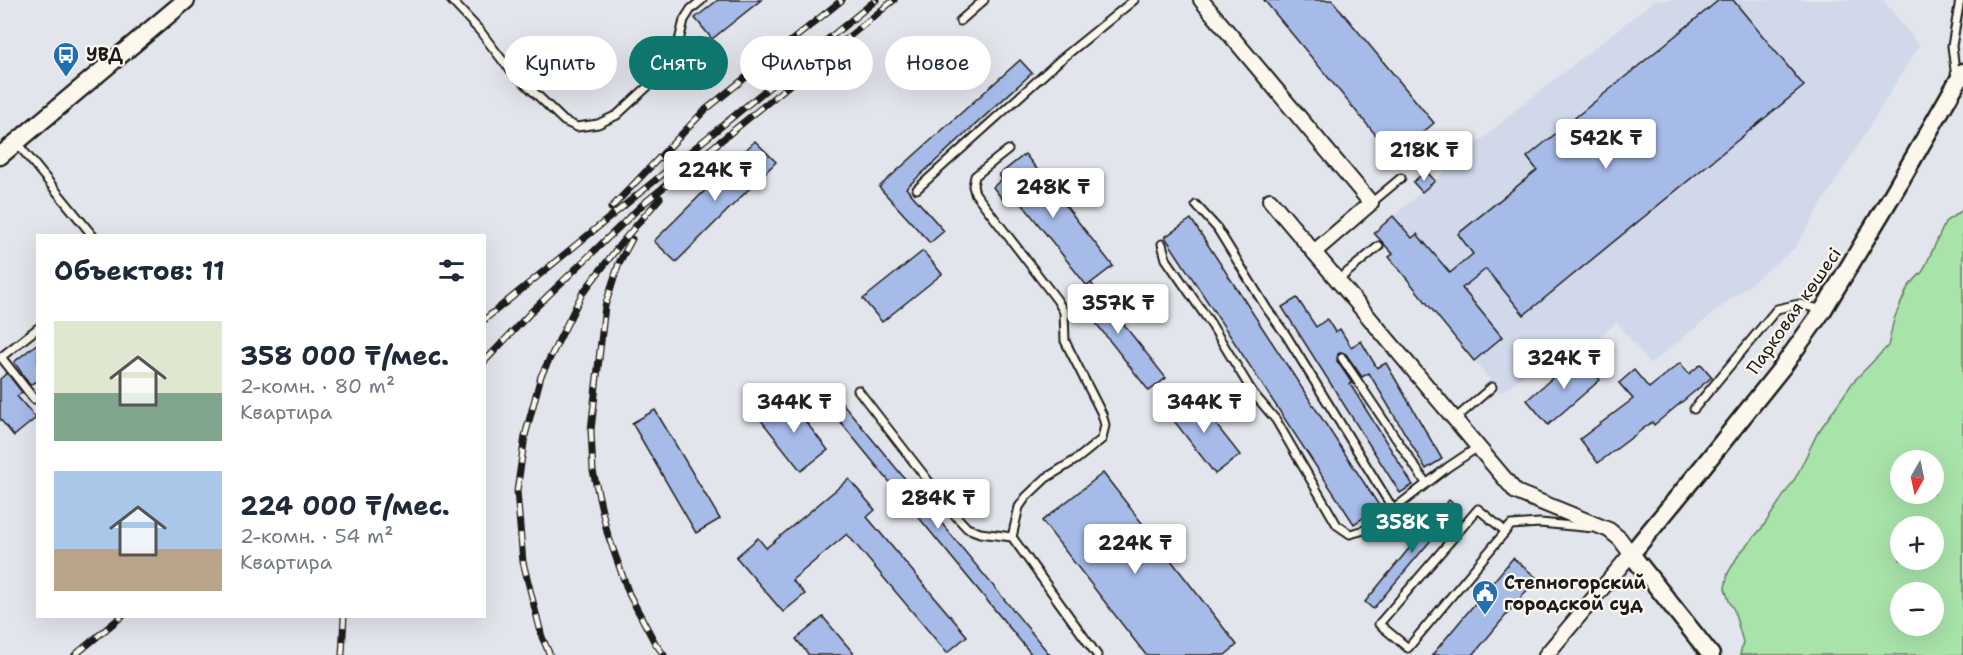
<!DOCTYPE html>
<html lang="ru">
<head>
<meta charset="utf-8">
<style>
  body { margin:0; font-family:"Shantell Sans",sans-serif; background:#f2f2f3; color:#1f2937; height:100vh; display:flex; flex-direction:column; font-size:22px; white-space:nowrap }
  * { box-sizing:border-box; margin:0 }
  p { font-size:20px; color:#747a83 }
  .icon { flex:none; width:33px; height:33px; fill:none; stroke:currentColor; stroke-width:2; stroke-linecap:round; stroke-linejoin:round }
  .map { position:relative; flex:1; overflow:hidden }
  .drawer { position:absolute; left:36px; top:234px; width:450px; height:384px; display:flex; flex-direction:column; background:#fff; border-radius:0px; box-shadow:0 6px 24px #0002 }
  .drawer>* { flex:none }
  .guide { position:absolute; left:504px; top:36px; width:570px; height:54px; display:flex; gap:12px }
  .needle { width:39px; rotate:189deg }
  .fabs { position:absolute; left:1890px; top:450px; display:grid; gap:12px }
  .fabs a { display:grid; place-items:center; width:54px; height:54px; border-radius:50%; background:#fff; box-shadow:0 6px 24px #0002; font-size:30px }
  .price { position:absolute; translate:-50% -51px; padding:0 14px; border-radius:6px; background:#fff; color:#222; font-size:20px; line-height:39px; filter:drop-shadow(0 2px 3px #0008) }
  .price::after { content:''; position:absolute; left:50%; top:36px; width:18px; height:14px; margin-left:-9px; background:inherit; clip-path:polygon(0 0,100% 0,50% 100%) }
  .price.on { background:#0f766e; color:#fff }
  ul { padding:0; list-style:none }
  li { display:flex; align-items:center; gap:18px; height:150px; padding:0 18px }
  li span { display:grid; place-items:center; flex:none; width:168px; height:120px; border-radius:0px; color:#555 }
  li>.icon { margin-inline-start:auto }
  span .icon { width:72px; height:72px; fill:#fffc; stroke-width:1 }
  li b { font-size:26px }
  h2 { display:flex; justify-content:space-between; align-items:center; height:72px; padding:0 18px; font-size:26px }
  .chip { padding:0 21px; border-radius:27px; background:#fff; box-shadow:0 6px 24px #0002; font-size:21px; line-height:54px }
  .chip.on { background:#0f766e; color:#fff }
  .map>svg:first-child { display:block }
</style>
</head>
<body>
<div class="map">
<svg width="1963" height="655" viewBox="0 0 1963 655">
  <rect width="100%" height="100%" fill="#e2e5eb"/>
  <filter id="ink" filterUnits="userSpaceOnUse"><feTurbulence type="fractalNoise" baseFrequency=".0167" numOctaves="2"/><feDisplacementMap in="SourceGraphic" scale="12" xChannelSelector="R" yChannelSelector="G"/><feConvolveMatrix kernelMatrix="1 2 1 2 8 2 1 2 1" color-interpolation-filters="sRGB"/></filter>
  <g filter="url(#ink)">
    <polygon fill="#d0d8ea" points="1655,0 1883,0 1919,45 1795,248 1650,364 1617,322 1595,340 1563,343 1501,393 1389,257 1393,253 1374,233 1516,110"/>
    <path fill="#a8e3a9" stroke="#628062" stroke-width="1.5" fill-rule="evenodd" d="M1963 210V655H1740L1743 642 1734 610 1729 601 1725 588 1728 573 1739 554 1762 528 1796 477 1817 434 1853 382 1888 346 1894 319 1908 287 1923 271 1946 221ZM1900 460H1934V494H1900ZM1900 526H1934V560H1900ZM1900 592H1934V626H1900Z"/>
    <g fill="#a7bbe9" stroke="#1c1c1c" stroke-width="1.5">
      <polygon points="718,0 761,0 712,39 695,18"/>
      <polygon points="1264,0 1332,0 1434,123 1394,157"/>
      <polygon points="1719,0 1733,0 1804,86 1524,315 1486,269 1462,288 1502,337 1474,361 1389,257 1393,254 1374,233 1393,216 1412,238 1417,234 1450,273 1473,254 1458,234 1537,170 1527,157"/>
      <polygon points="1020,60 1032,73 906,188 944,231 930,243 879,187"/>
      <polygon points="755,141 776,162 676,262 654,241"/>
      <polygon points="1025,154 1113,266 1087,286 1016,196 1006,204 993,187 1002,179 999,175"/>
      <polygon points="1426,171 1435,181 1422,192 1413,182"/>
      <polygon points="1191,219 1380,507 1354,524 1165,237"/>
      <polygon points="923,251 942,274 882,322 863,299"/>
      <polygon points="1091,283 1166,378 1149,391 1092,318 1087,322 1070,300"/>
      <polygon points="1297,298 1316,327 1327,319 1335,332 1340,329 1351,347 1361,341 1377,368 1386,363 1442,459 1426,469 1369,373 1362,377 1346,354 1342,352 1338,354 1337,361 1352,383 1350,384 1413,485 1400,493 1282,307"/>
      <polygon points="38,343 38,380 30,385 14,362"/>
      <polygon points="1579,355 1600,380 1548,425 1527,400"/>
      <polygon points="1680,363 1689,374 1701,364 1712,377 1654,425 1652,422 1598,463 1580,439 1633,399 1619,383 1634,370 1649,388"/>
      <polygon points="7,373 22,392 17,396 36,418 14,436 0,419 0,379"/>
      <polygon points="1192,394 1240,455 1215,474 1168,413"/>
      <polygon points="787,398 828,450 801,471 760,419"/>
      <polygon points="839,399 920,497 1050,655 1032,655 906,502 829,408"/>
      <polygon points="655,410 720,519 696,533 632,423"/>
      <polygon points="1103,473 1237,645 1225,655 1146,655 1042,521"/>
      <polygon points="849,479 875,510 867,517 967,636 947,653 847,534 792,580 805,594 783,612 736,557 758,538 766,548"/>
      <polygon points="1449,500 1458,508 1373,609 1365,602"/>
      <polygon points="1513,558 1537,578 1473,655 1432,655"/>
      <polygon points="823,617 855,655 809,655 796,639"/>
    </g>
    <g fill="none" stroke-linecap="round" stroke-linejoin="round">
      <g stroke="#1c1c1c" stroke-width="11">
        <g id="service">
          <polyline points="451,0 480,31 506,65 564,121 577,127 598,124 617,115 671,65 679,41 684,20 691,9 702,0"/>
          <polyline points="960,21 984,0"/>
          <polyline points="1956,78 1952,46 1960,0"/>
          <polyline points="17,143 93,236"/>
          <polyline points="1008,150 975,176 973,186 975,193 1057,300 1064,312 1065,341 1102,414 1105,425 1102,439 1077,459 1046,478 1026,497 1019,507 1012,537"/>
          <polyline points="917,189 1059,61 1134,0"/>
          <polyline points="1371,203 1401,178"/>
          <polyline points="1196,205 1217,228 1267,309 1286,335 1393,509"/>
          <polyline points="1162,244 1166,259 1211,324 1253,393 1276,420 1337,525 1350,534 1368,529 1448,467 1478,447"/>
          <polyline points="1338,280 1379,246"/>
          <polyline points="1342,358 1426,483"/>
          <polyline points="858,390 954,514 967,528 980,533 1012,537 1097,655"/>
          <polyline points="34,399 1,357 38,328"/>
          <polyline points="1694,409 1777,309 1799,304 1823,310"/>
          <polyline points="1455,419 1492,387"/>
          <polyline points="1505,531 1478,509 1379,624 1408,648 1511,525 1540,523 1594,528"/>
        </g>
      </g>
      <g stroke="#1c1c1c" stroke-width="18">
        <g id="minor">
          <polyline points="1201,0 1371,203 1314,252"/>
          <polyline points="1270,200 1516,492 1609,530 1620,539 1631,554 1546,655"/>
        </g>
      </g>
      <g stroke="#1c1c1c" stroke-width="21">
        <g id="tertiary">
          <polyline points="0,156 186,0"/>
          <polyline points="1711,655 1631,554 1692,480 1784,365 1823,310 1891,197 1963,72"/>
        </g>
      </g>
      <use href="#service" stroke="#fbf7ec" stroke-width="7"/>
      <use href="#minor" stroke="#fbf7ec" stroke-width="14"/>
      <use href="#tertiary" stroke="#fbf7ec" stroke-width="16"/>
      <g stroke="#1c1c1c" stroke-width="7">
        <g id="rail">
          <polyline points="611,208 704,111 842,0"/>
          <polyline points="632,239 619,263 605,306 591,430 593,471 607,532 629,594 655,643 664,655"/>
          <polyline points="484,320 876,0"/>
          <polyline points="484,362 533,310 643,204 894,0"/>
          <polyline points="75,655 122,616"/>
          <polyline points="342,655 344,616"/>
          <polyline points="550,655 542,637 523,562 517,491 525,436 541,376 582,294 622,242 660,198"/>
        </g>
      </g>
      <use href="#rail" stroke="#fbf7ec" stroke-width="4.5" stroke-dasharray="14" stroke-linecap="butt"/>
    </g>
  </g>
  <defs>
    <g id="bus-pin" transform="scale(1.35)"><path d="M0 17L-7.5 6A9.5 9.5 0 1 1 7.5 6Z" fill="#1f6fb2" stroke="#fbf7ec"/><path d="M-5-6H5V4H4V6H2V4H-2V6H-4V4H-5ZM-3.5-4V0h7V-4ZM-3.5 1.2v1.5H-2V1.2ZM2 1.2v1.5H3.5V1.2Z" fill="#fff"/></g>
    <g id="civic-pin" transform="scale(1.35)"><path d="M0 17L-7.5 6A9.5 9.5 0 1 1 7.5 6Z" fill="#1f6fb2" stroke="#fbf7ec"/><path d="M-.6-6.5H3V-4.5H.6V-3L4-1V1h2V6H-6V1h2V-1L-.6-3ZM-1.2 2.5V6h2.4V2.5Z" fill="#fff"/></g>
  </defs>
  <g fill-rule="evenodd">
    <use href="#bus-pin" x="66" y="55"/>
    <use href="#civic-pin" x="1485" y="593"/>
  </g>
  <g text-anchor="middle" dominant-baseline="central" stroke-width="4.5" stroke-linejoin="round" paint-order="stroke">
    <g font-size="18" font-weight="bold" fill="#1c1c1c" stroke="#fbf7ec" text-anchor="start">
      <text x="86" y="55">УВД</text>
      <text x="1504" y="583">Степногорский<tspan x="1504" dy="21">городской суд</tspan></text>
    </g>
    <g font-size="18" fill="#1c1c1c" stroke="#fbf7ec">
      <text transform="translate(1794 311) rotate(-55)">Парковая көшесі</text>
    </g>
  </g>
</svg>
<div class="fabs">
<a><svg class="needle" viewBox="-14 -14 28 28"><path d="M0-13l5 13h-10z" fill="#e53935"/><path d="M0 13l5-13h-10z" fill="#747a83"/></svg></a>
<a>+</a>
<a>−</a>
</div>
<b class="price" style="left:1606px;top:170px">542K ₸</b>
<b class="price" style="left:1424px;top:182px">218K ₸</b>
<b class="price" style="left:715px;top:202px">224K ₸</b>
<b class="price" style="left:1053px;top:219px">248K ₸</b>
<b class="price" style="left:1118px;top:335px">357K ₸</b>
<b class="price" style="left:1564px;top:390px">324K ₸</b>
<b class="price" style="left:794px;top:434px">344K ₸</b>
<b class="price" style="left:1204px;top:434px">344K ₸</b>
<b class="price" style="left:938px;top:530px">284K ₸</b>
<b class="price on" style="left:1412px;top:554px">358K ₸</b>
<b class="price" style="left:1135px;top:575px">224K ₸</b>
<div class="guide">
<a class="chip">Купить</a>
<a class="chip on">Снять</a>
<a class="chip">Фильтры</a>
<a class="chip">Новое</a>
</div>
<section class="drawer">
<h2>Объектов: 11<svg class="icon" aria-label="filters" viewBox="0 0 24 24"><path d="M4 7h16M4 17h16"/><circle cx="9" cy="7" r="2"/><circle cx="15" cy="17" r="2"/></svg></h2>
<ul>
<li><span style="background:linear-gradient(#dfe7d0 60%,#7fa58c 0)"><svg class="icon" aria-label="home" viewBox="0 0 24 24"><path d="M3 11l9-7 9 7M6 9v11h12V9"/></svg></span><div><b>358 000 ₸/мес.</b><p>2-комн. · 80 m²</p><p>Квартира</p></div></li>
<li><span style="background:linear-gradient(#a9c7e8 65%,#b9a48a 0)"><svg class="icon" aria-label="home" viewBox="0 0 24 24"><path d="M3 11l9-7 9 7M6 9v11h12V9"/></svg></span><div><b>224 000 ₸/мес.</b><p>2-комн. · 54 m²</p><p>Квартира</p></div></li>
</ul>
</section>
</div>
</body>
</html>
